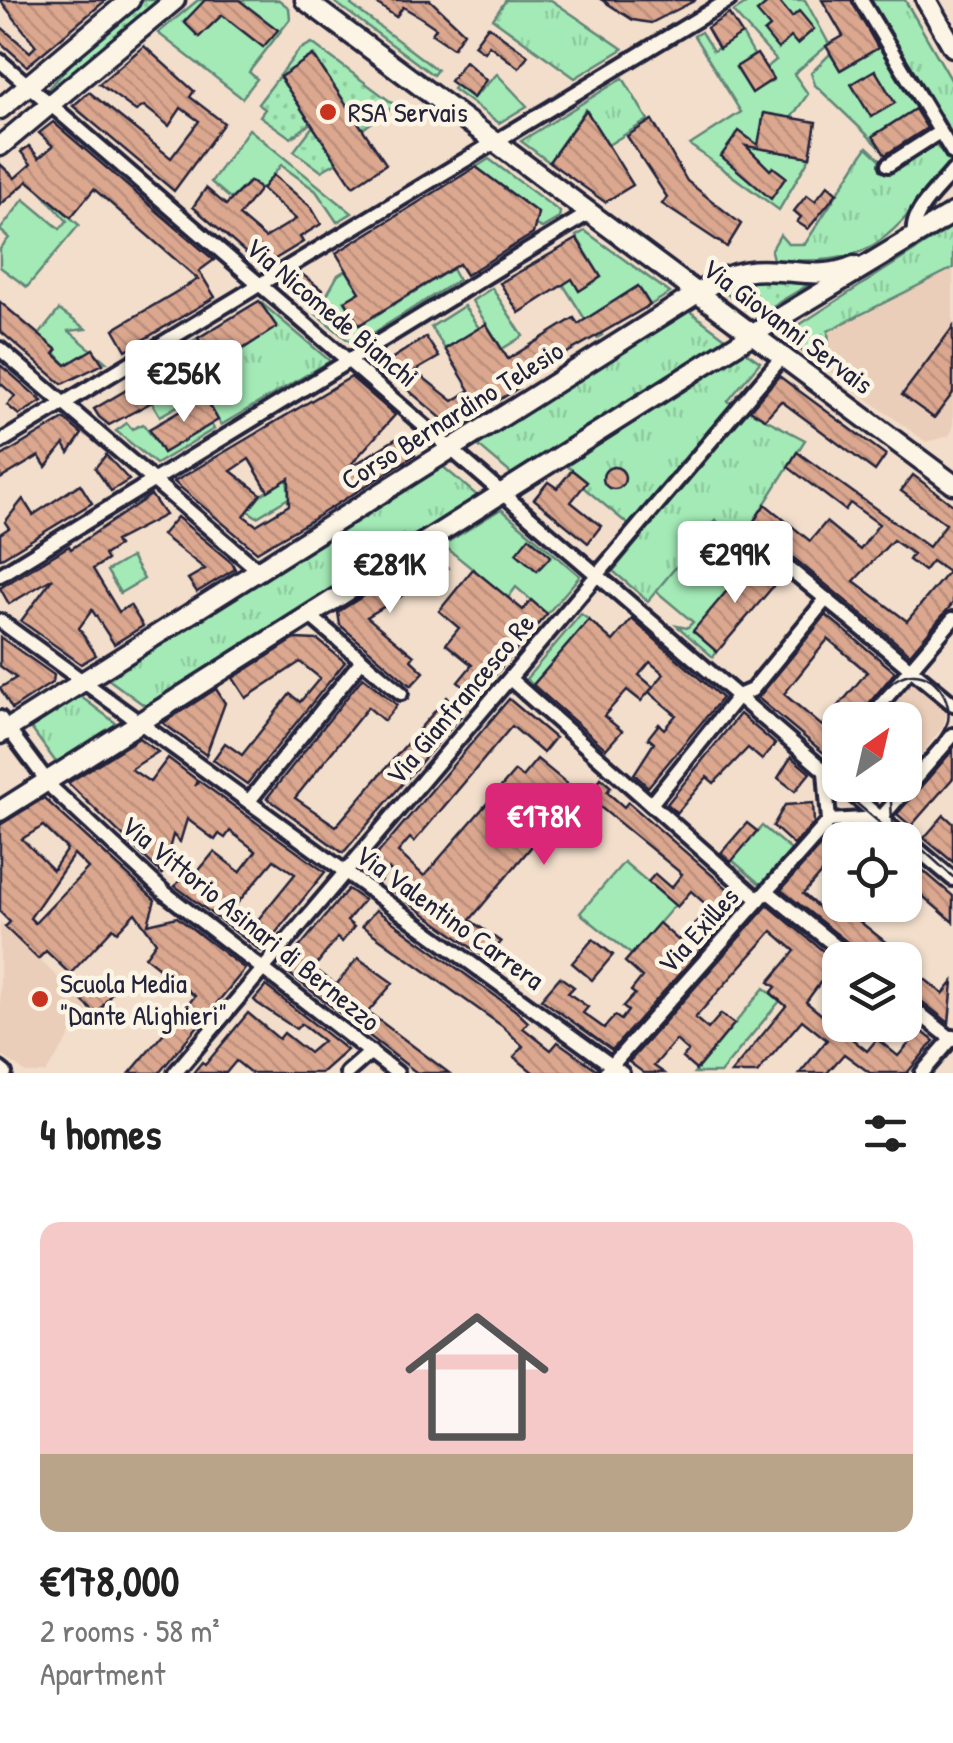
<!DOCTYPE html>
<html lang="en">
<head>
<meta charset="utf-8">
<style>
  body { margin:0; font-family:"Patrick Hand",sans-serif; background:#f6f6f6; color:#222; height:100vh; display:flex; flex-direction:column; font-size:38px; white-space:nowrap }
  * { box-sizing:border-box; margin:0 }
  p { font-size:32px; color:#767676 }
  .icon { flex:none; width:55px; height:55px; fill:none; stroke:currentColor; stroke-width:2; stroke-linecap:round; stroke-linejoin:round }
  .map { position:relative; height:1073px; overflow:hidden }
  .panel { display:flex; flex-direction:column; background:#fff; flex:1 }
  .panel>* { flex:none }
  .needle { width:65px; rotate:34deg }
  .fabs { position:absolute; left:822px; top:702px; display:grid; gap:20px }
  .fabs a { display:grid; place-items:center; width:100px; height:100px; border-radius:20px; background:#fff; box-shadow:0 2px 8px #0004; font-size:50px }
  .price { position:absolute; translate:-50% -85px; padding:0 22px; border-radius:10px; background:#fff; color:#222; font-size:32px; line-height:65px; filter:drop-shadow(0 2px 5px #0008) }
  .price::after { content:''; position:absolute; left:50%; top:60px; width:30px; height:22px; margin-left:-15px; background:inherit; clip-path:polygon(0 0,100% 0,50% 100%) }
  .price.on { background:#db2777; color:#fff }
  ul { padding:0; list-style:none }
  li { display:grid; align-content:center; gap:20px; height:530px; padding:0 40px }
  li+li { border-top:2px solid #e0e0e0 }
  li span { display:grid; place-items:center; height:310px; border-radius:20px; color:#555 }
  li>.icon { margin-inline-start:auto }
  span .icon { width:180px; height:180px; fill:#fffc; stroke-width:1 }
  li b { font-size:42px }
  h2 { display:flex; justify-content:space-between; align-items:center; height:120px; padding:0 40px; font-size:42px }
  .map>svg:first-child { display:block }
</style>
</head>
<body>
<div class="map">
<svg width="953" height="1073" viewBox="0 0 953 1073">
  <defs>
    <pattern id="grass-dots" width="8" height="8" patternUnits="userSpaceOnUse" patternTransform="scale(2.5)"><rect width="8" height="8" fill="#a3eab6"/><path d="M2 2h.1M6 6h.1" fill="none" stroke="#8cc89d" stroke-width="1.8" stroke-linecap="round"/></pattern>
    <pattern id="park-tufts" width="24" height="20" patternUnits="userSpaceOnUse" patternTransform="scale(2.5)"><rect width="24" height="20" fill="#a3eab6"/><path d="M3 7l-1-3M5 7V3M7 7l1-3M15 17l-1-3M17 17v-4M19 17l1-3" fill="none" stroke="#8cc89d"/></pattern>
    <pattern id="building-back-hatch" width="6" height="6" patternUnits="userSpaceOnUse" patternTransform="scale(2.5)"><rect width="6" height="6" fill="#dba78f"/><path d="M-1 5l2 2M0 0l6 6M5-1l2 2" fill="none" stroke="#bc8f7c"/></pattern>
  </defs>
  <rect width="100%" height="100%" fill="#f2decb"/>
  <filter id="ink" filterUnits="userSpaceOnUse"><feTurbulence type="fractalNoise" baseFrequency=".01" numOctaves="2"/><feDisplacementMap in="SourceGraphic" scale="20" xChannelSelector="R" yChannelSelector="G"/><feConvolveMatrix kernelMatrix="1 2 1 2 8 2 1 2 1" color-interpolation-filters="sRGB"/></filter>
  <g filter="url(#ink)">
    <g fill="#ebceb9">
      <polygon points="953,268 953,429 949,436 926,442 818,363 817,350 829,345 828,331"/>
      <polygon points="912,680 947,713 943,727 905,773 905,720 878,720"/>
      <polygon points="0,922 89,1007 46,1073 26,1073 0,1054"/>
    </g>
    <g fill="url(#grass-dots)" stroke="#628678" stroke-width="2.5">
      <polygon points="143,0 161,0 49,94 46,91 87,47"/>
      <polygon points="312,43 395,105 363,129 313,55 280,77 311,123 291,138 260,116 265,109 258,104 299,50"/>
      <polygon points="313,126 337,162 321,171 294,151"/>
      <polygon points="745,274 813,282 756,316 719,288"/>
    </g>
    <g fill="url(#park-tufts)" stroke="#628678" stroke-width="2.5">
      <polygon points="506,0 551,0 623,49 575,78 493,19"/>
      <polygon points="869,0 905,0 953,83 953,144"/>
      <polygon points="623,78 648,120 608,145 585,110 549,162 521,141"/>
      <path d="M935 145 950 160 948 167C887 240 874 268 773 259L771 251 780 235 788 244H805L867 147 894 172Z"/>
      <polygon points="953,226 953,268 828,331 829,345 817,350 818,363 782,336"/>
      <polygon points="259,301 330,361 221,425 202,392 160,416 136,376 198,338 216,366 276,327"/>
      <polygon points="688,310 728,340 515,477 476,444"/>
      <polygon points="743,350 760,362 728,401 743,414 748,410 805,440 741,541 715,520 648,601 613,571 642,536 583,487 587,482 567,466"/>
      <polygon points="441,465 480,498 148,708 104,676"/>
      <polygon points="76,693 121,727 58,765 28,724"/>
    </g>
    <g fill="#a3eab6" stroke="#628678" stroke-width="2.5">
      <polygon points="198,0 279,0 289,8 290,19 249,72 257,79 242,98 158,33"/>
      <polygon points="332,0 354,0 351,5 437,70 433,75"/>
      <polygon points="752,0 805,0 829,44 794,74 808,94 791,118 764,114 758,148 810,157 779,210 690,145 741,112 694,36 701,32 713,51 742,34 754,55 736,68 752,92 773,80 766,68 776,60 733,12"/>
      <polygon points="880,47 917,108 874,135 881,148 815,85 811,73 830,54 841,70"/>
      <polygon points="497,74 527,106 499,123 453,89 456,85 473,98"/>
      <polygon points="249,129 352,213 337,222 316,191 281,165 262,189 250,181 231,199 211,182"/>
      <polygon points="489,159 560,212 559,218 542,228 535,225 538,213 476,167"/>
      <polygon points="39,190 79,225 27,287 0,267 0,249 9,238 0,230 24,199 60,229 67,221"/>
      <polygon points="585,231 670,293 650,305 638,287 591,316 602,335 597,338 559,278 568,272 580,290 601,277 576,236"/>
      <polygon points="452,269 458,280 354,345 316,314 338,275 346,270 360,292 345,302 360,325"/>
      <polygon points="492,288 523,336 502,349 472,301"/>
      <polygon points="464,306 479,328 445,349 431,327"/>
      <polygon points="59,310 86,329 69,331 106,362 66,365 39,335"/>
      <polygon points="127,423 132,429 143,424 164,452 211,424 214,429 156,464 116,431"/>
      <polygon points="287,479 289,497 297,501 310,521 303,526 287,499 257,517 248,511 261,495"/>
      <polygon points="501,509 580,576 547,614 516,587 508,598 443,545"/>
      <polygon points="715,520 739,540 722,543 752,561 694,631 717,652 713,657 677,626 687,628 693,622 656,591"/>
      <polygon points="131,557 144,579 120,593 107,571"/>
      <polygon points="581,614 589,620 533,685 526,679"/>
      <polygon points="762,826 791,850 761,885 732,860"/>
      <polygon points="624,862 675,905 632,955 580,913"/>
      <polygon points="764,988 780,1001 720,1073 694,1073"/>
    </g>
    <g fill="url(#building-back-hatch)" stroke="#22223b" stroke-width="2.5" fill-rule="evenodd">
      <polygon points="0,0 106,0 27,66 0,42 0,26 30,52 36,46"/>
      <polygon points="205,0 239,0 278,30 263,47 222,15 199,37 184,22"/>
      <polygon points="372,0 430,0 464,32 453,48 432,34 436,28 420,17 403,7 396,17"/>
      <polygon points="602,0 696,0 651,23 633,20"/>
      <polygon points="771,0 778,0 792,17 799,11 814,29 797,44 791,37 778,49 764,32 770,27 757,12"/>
      <polygon points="822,0 851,0 878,48 840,70 826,46 843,36"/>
      <polygon points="729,14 742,34 719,49 707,28"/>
      <polygon points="488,26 528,55 519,68 489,45 484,52 474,45"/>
      <polygon points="144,46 194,91 190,97 224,123 174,191 73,106 89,92 171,158 199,121 181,108 169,126 144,106 136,111 99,84"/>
      <polygon points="757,54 773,79 752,93 736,67"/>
      <polygon points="313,55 386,164 353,186 280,77"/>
      <polygon points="465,61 486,80 473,98 450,81"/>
      <polygon points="875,70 895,103 871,117 851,84"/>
      <polygon points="915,109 927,128 885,155 873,136"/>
      <polygon points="586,110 633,185 605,202 549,162"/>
      <polygon points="764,113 816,122 810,157 746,146 770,170 773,167 786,177 771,199 721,156 739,131 758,145"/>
      <polygon points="652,120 687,181 741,224 727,247 662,204 667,197 627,136"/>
      <polygon points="53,122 214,260 199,271 215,297 126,350 114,329 198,279 94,189 71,217 28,181 0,205 0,164 15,178 31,164 21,152 29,146 39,158 53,146 39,133"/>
      <polygon points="476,167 538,213 533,234 466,275 459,264 359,325 345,301 360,292 336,253"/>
      <polygon points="273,175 311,207 321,224 300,237 303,242 262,267 193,207 206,188 226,205 250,181 260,189 239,216 265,238 296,219 262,189"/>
      <polygon points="828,185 837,193 808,229 797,222 801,217 794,211 807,195 815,201"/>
      <polygon points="577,239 601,277 579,291 572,279 519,313 500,283"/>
      <polygon points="303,275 322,290 310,306 290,291"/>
      <polygon points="638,286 650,305 515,383 518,388 454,429 380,366 426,337 439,357 415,371 453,401 470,390 445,349 479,328 486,324 508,359 574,318 578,324"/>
      <polygon points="259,301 277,327 216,366 198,338"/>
      <polygon points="0,302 57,350 54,354 66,365 93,349 103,364 62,384 0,331"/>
      <polygon points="953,327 953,393 934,418 902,395"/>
      <polygon points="0,365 11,374 42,401 19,415 7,405 15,396 0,383"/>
      <polygon points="779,376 886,455 875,471 781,401 765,419 750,410"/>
      <path d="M351 377 395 415 346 470 402 435 415 455 310 521 257 552 174 482ZM249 459 268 491 289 478V505L256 525 244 516 261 494 231 471Z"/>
      <polygon points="140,382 152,402 109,425 99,417 94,409"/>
      <polygon points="205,397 218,420 163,453 149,429"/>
      <polygon points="64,419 82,434 69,453 64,444 46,467 39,456 0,479 0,457"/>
      <path d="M797 452 929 547 946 524 901 491 913 475 953 505V603L910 654 761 531 747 532 765 504 810 541 826 522 860 550 879 524 850 503 845 510 788 467ZM893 540 913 554 909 560 924 571 932 561 948 572 907 621 854 581Z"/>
      <polygon points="106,455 129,480 111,491 95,468"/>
      <circle cx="614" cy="478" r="11"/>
      <polygon points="572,470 587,482 571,502 601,526 588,543 534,499 548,482 557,488"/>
      <polygon points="80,484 92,503 0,559 0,534 9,528 5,522 23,499 33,515"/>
      <polygon points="151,495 165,515 115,541 118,546 104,555 107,560 93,569 119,612 130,605 143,626 114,644 92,610 79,628 96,655 81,664 21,621 53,578 9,604 0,588 69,546 71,549"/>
      <polygon points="177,517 232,563 235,569 197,592 188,579 205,569 162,535"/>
      <polygon points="529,537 551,556 537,571 516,553"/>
      <polygon points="436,550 448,568 367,617 414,656 411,660 424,672 411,686 340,625 338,612"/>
      <polygon points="752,561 777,582 717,652 693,631"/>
      <polygon points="473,569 523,610 531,600 547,614 476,697 458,682 472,665 446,644 459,628 439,611"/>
      <path d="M826 615 895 672 855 720H840V739L825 754 758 698ZM828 639 867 672 822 726 784 694Z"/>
      <polygon points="632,619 722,698 648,787 634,774 654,743 648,738 659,724 664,729 676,715 649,692 664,674 650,662 639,675 653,687 641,701 627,690 604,716 622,731 606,749 533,685 589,620 613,641"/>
      <polygon points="0,637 54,675 53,682 12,709 0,688 16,678 0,666"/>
      <polygon points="295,639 318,640 345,662 247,784 213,760 225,743 242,755 290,694 300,702 320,678 300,662 246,698 233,678"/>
      <polygon points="363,677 397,705 384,721 368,707 295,798 336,826 447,697 464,712 343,853 267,798"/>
      <polygon points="216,689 225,703 206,755 163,723"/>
      <polygon points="509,699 555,738 543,753 512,726 414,842 410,838 398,852 424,876 515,771 522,777 537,759 587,800 601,778 611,787 607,792 624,807 628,802 743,902 612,1050 541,999 560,977 574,987 568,993 588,1007 583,1013 604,1028 615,1016 621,1020 628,1011 623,1007 635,994 631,991 642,977 625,962 659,923 678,940 711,909 691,891 677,907 648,882 655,874 671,888 682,874 599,806 585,828 563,809 470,920 501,942 487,959 393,891 402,880 389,869 380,881 364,870"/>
      <polygon points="740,714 775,744 762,760 748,748 714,783 707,777 677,813 667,804"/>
      <path d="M139 738 158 752 131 769 150 782 168 758 197 780 195 786 199 781 325 872 261 951 175 886 185 874 192 879 214 852 240 872 256 851 230 831 225 838 219 834 215 840 187 819 180 842 173 835 162 874 68 783ZM274 860 295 874 256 922 235 906Z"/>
      <polygon points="953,750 953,778 911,826 897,814"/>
      <polygon points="791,757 810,773 795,791 778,778"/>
      <path d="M44 798 155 900 148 924 177 917 245 969 159 1073H130L195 996 145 957 156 942 135 913 117 932 113 928 70 974 46 951 38 959 5 927 10 922 0 912V825ZM43 826 67 849 53 870 22 839ZM74 854 88 868 35 923 30 918Z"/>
      <polygon points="813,803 814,823 794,845 773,826 785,805"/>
      <polygon points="944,815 953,823 953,862 924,838"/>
      <polygon points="747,823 757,831 731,862 721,853"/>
      <polygon points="822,844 836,856 803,894 818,907 823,902 829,907 834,901 908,960 870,960 781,890"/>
      <polygon points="912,861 953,896 953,922 905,881 905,868"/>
      <polygon points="348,889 364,900 347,921 354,927 342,942 337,938 314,968 336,985 358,958 393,983 368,1012 449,1073 417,1073 282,968"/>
      <polygon points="768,905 840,965 840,988 825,976 806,1002 867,1051 877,1039 898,1056 911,1041 905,1036 914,1025 934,1041 907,1073 870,1073 844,1054 827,1073 800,1073 827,1040 802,1020 757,1073 731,1073 786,1006 771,993 776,987 769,982 795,951 772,931 695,1018 708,1029 721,1014 734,1024 696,1070 682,1058 688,1051 676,1040 654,1066 664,1073 644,1073 629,1062"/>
      <polygon points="376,910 515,1010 528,1022 523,1028 551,1050 558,1042 596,1069 595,1073 534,1073 514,1057 523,1046 502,1026 362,926"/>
      <polygon points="593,939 613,955 592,980 572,963"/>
      <polygon points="905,963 943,994 953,982 949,1023 905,988"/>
      <polygon points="104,984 112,992 97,1015 74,993 80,986 92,998"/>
      <polygon points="266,986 347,1050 321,1073 251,1073 236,1061 226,1073 193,1073 202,1062 205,1065 248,1013 279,1039 284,1033 309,1053 323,1041 301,1024 296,1029 257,1003 254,1000"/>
    </g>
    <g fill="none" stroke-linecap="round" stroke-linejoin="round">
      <g stroke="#22223b" stroke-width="20">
        <g id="street">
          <polyline points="861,0 953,153"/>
          <polyline points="0,61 840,784"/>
          <polyline points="888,165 938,133"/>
          <path d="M915 238C907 214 939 189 953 171"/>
          <polyline points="0,349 258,570"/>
          <polyline points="0,442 729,0"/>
          <polyline points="757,542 953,704"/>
          <polyline points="0,575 589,213"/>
          <polyline points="309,615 401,693"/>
          <polyline points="0,621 622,1073"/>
          <polyline points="510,679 759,900"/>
          <polyline points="0,718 53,789 165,893 397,1073"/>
          <polyline points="867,720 953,619"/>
          <polyline points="840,752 825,771 829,821 881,818 953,735"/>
          <polyline points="841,785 953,879"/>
          <polyline points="249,801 362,660"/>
          <polyline points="651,804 738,696 752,690 826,599"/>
          <polyline points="767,891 853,960"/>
          <polyline points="905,1002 953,1040"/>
          <polyline points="0,1069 5,1073"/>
          <polyline points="175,1073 782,357"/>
          <polyline points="347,1073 371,1052"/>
          <polyline points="605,1073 829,821"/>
          <polyline points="922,1073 953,1037"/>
        </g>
      </g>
      <g stroke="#22223b" stroke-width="25">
        <g id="secondary">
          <polyline points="305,0 953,484"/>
          <polyline points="926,0 953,47"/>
          <polyline points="0,109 130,0"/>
          <polyline points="0,146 175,0"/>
          <path d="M0 734 715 282C767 254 808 287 854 266"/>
          <polyline points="0,811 753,334 953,213"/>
        </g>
      </g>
      <use href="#street" stroke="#fcf5e5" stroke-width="12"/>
      <use href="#secondary" stroke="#fcf5e5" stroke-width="18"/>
      <g stroke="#22223b" stroke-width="2.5">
        <path d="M860 720C871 707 883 688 897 679 925 662 953 692 948 721 941 742 919 760 905 777"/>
        <polyline points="840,744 831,760 835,785 900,840"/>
        <polyline points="898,785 891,801 892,822 953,877"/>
      </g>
    </g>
  </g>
  <g fill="#c8321e" stroke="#fcf5e5" stroke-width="4">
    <circle cx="328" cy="112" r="10"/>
    <circle cx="40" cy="999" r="10"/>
  </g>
  <g text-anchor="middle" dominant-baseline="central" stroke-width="9" stroke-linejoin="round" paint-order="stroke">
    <g font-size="28" fill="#22223b" stroke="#fcf5e5" text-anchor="start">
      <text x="348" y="112">RSA Servais</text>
      <text x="60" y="983">Scuola Media<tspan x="60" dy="32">"Dante Alighieri"</tspan></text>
    </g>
    <g font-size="28" fill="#22223b" stroke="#fcf5e5">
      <text transform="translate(332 312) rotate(40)">Via Nicomede Bianchi</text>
      <text transform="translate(788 326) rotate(37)">Via Giovanni Servais</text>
      <text transform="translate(452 415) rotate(-32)">Corso Bernardino Telesio</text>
      <text transform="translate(460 699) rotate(-50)">Via Gianfrancesco Re</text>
      <text transform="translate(450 917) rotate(36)">Via Valentino Carrera</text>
      <text transform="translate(251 923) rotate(39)">Via Vittorio Asinari di Bernezzo</text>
      <text transform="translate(698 930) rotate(-48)">Via Exilles</text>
    </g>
  </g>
</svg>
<div class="fabs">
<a><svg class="needle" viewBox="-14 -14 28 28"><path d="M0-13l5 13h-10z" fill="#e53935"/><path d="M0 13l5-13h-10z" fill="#767676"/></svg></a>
<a><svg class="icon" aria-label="locate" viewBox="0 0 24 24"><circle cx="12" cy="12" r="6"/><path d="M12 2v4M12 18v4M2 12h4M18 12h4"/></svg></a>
<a><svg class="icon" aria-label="layers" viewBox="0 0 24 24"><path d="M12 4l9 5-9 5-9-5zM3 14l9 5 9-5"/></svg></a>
</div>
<b class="price" style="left:184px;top:425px">€256K</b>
<b class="price" style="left:735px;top:606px">€299K</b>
<b class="price" style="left:390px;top:616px">€281K</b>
<b class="price on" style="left:544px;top:868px">€178K</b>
</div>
<section class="panel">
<h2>4 homes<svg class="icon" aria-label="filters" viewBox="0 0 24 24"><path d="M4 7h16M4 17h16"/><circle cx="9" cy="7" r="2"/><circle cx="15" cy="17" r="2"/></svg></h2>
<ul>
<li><span style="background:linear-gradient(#f6c9c9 75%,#b9a48a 0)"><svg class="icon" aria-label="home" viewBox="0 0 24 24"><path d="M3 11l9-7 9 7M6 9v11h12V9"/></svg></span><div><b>€178,000</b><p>2 rooms · 58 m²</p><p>Apartment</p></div></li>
</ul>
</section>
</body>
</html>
